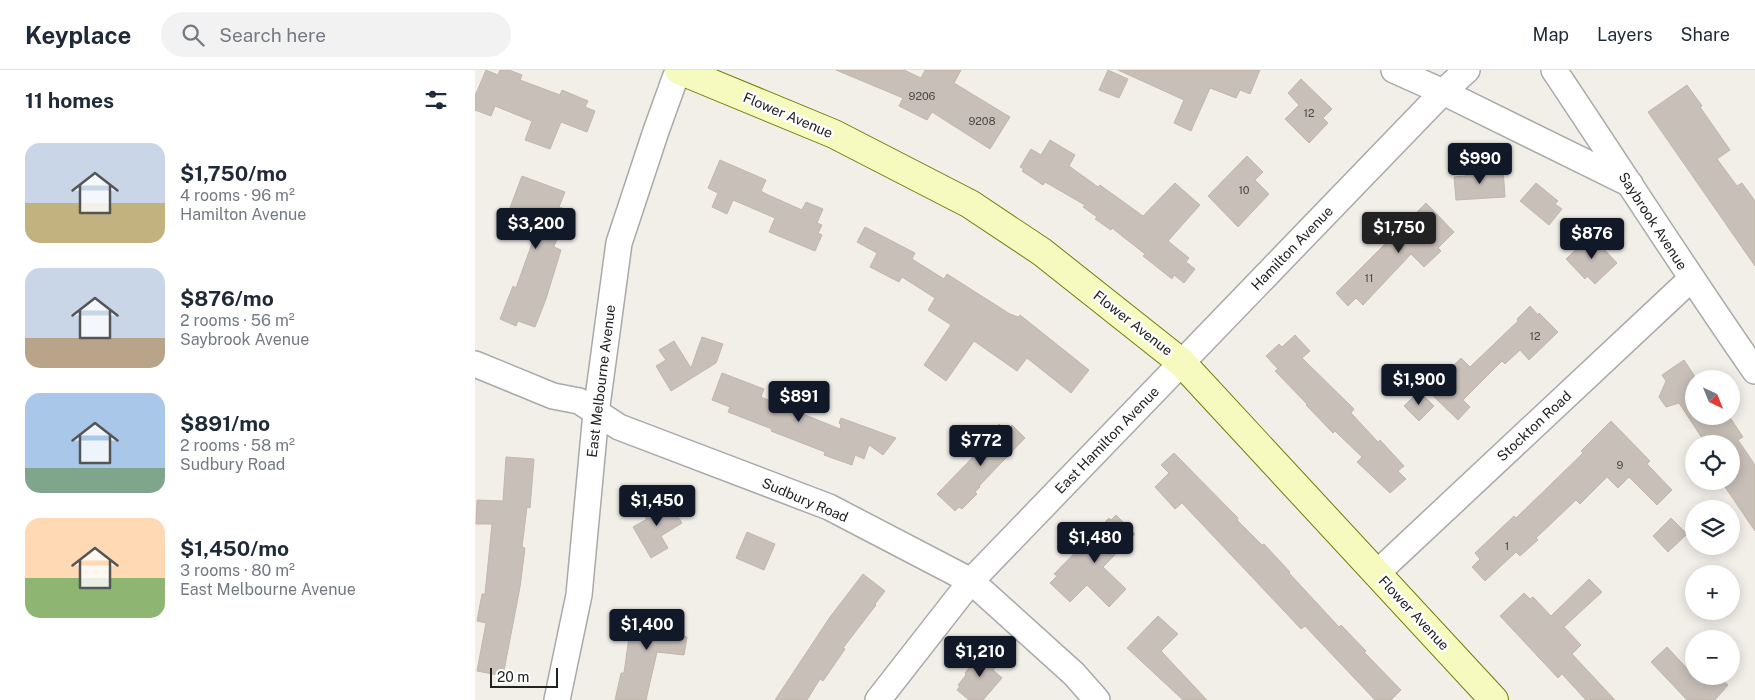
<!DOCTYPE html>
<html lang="en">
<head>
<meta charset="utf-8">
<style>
  body { margin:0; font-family:"Public Sans",sans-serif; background:#f2f2f3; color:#1f2937; height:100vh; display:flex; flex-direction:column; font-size:19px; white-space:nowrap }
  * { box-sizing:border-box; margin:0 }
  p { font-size:16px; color:#747a83 }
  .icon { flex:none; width:28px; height:28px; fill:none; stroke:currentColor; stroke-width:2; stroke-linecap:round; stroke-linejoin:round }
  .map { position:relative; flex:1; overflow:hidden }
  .panel { display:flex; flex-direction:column; background:#fff; width:475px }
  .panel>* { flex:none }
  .needle { width:32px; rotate:137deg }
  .buttons { position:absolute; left:1210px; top:300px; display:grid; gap:10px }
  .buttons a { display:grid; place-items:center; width:55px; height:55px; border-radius:50%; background:#fff; box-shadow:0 2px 12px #0003; font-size:25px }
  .scale { position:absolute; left:15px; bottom:12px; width:68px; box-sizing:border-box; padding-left:5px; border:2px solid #222; border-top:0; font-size:14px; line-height:18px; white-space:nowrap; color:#222; -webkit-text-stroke:4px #fff; paint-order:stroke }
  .price { position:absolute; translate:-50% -42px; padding:0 11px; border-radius:5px; background:#111827; color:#fff; font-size:16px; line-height:32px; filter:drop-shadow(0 1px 2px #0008) }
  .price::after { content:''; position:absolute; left:50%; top:30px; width:15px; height:11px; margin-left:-8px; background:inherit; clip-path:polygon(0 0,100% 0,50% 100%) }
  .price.current { background:#222; color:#fff }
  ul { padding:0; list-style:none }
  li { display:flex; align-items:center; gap:15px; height:125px; padding:0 25px }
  li span { display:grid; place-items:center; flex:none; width:140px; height:100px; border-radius:15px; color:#555 }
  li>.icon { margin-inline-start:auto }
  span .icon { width:60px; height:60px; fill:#fffc; stroke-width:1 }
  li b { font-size:21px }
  h2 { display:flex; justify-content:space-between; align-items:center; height:60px; padding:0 25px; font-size:21px }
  header { display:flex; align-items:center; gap:30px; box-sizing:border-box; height:70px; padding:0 25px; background:#fff; border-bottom:1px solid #e0e1e3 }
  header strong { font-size:24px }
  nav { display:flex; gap:28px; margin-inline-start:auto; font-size:18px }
  .search { width:350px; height:45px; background:#f2f2f3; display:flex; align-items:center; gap:12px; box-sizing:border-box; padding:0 18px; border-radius:28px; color:#747a83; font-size:19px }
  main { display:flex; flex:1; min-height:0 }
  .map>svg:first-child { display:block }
</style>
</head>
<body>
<header>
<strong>Keyplace</strong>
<div class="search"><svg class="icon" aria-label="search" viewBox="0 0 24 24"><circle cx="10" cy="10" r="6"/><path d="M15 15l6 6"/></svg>Search here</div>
<nav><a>Map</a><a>Layers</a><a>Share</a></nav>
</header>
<main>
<section class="panel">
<h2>11 homes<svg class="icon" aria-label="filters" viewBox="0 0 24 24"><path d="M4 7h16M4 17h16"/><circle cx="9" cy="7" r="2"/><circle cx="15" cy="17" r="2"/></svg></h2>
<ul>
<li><span style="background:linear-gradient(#c9d6e8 60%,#c2b280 0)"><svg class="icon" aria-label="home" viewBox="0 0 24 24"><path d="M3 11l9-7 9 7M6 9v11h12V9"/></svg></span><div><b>$1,750/mo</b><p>4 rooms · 96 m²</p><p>Hamilton Avenue</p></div></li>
<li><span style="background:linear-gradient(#c9d6e8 70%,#b9a48a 0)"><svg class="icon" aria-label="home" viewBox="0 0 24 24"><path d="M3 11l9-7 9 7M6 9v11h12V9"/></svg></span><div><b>$876/mo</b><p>2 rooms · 56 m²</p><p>Saybrook Avenue</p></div></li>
<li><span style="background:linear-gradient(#a9c7e8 75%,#7fa58c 0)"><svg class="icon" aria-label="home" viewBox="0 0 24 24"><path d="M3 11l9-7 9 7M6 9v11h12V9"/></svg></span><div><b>$891/mo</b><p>2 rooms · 58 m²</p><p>Sudbury Road</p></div></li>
<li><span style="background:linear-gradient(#ffd9b3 60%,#8fb573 0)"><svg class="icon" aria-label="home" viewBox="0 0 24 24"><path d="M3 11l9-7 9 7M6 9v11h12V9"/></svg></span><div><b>$1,450/mo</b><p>3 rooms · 80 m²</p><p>East Melbourne Avenue</p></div></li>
</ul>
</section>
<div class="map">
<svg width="1280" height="630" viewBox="0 0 1280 630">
  <rect width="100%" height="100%" fill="#f2efe9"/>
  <g fill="#c7bfb8" stroke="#c4b6ab">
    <polygon points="11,0 23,5 25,0 34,0 47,5 45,10 85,25 87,20 113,31 110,37 120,41 112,62 86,52 75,79 50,70 57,51 20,36 16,46 0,40 0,26"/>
    <polygon points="361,0 429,0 446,8 450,0 486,0 479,13 535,47 515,79 457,42 452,50 424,36 428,28"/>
    <polygon points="633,0 653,9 644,28 624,20"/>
    <polygon points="643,0 785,0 775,24 765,20 761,28 735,18 716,61 699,53 709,30"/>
    <polygon points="826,9 857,39 848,48 853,53 834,73 810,49 824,35 813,23"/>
    <polygon points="1212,15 1227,36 1225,37 1255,80 1242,89 1262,116 1267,113 1280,131 1280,196 1173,42"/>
    <polygon points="575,70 600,85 594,96 623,117 625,115 668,146 700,113 725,135 693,171 714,188 711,192 720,199 709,213 699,205 697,209 668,186 670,184 637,158 636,160 620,149 622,147 608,137 610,135 570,112 568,115 547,101 549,99 545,97 556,79 566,85"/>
    <polygon points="772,86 788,102 780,110 794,124 763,157 733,126"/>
    <polygon points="245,90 291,110 286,121 291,124 327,140 331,132 348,139 342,153 347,155 343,163 347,165 340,181 294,162 300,148 258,130 252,144 237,137 243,123 233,118"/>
    <polygon points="1028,98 1030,127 981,130 979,107 991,106 991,101"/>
    <polygon points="47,106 90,122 84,137 92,140 79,177 86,180 71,229 60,257 43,251 41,256 25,249 38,216 41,218 64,154 33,143"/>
    <polygon points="1061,113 1083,131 1080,134 1087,139 1074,155 1045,131"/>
    <polygon points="951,133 979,162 963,178 966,181 949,197 936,184 888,235 881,228 873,236 861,223"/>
    <polygon points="390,157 440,183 437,189 469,209 472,204 535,244 543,247 545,245 614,300 596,323 552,288 542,301 499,271 471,311 449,295 476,255 453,240 460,228 427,207 424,212 395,197 402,183 382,172"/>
    <polygon points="1116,165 1142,193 1120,214 1112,206 1110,209 1091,189"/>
    <polygon points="1055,236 1063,245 1064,243 1083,262 1054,290 1045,280 1030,294 1027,291 988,330 995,337 983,350 953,321 986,288 995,297 1043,251 1042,249"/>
    <polygon points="820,265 835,281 827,288 879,339 876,343 903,372 905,370 929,396 923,401 931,409 915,423 882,392 887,387 860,361 858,363 831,335 832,334 800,301 803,299 791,286 804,274 807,277"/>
    <polygon points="227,267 248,274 241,293 196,321 181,296 191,290 184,280 199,271 216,298"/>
    <polygon points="1209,290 1219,305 1219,346 1254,346 1268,367 1263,370 1280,395 1280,461 1246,411 1256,411 1256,374 1231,374 1204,333 1191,337 1184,327 1191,311 1187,305"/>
    <polygon points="247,303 289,319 286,327 365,359 366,355 364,353 366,348 421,368 408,385 394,375 389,389 380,385 377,395 349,385 350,382 296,361 297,359 253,342 255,337 237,330"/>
    <polygon points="944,321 959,336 944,351 929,336"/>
    <polygon points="1136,351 1175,391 1172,394 1197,420 1182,435 1154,407 1143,418 1132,407 1105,434 1101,430 1061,468 1063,470 1045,486 1041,482 1010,511 997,497 1005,489 1000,483 1039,446 1041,448 1108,383 1106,381"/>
    <polygon points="524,354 532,361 537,355 550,368 504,416 505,417 500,422 502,424 487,439 484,437 480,441 462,424 505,380 502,378"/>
    <polygon points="699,383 763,448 762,450 787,475 789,474 815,502 814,503 864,557 866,555 891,581 889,582 926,620 916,630 900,630 830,556 826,559 707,433 700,439 680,417 694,403 686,395"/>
    <polygon points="31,387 59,389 55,438 52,437 47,477 50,478 45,517 28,606 2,601 11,553 2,551 7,524 10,524 17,454 1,454 2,430 28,431"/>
    <polygon points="192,429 207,453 186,466 193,478 176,488 158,457 172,449 168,444"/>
    <polygon points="641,445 660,464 628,497 651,519 634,537 612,515 595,532 575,513 582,506 579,504 634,448 636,450"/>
    <polygon points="1196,448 1212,464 1193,482 1178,466"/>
    <polygon points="272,462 300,474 289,500 261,488"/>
    <polygon points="388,504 410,521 400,534 401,535 368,578 370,579 348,611 345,609 332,630 300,630 355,547"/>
    <polygon points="1114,509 1127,522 1089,557 1106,575 1097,584 1140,630 1111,630 1087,604 1083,608 1025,546 1049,523 1055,529 1058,527 1076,546"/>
    <polygon points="159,543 207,549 204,566 212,567 209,585 182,582 171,630 140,630 146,603 149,603 154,567 147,566 150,545 158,546"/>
    <polygon points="683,546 703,564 686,581 732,630 708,630 652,578"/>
    <polygon points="1192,577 1219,606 1243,606 1253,615 1240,630 1212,630 1176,592"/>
    <polygon points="510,579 525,592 518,600 527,608 508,630 494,630 482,620 485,616 483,615 491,605 490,603"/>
  </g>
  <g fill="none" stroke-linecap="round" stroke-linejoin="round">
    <g stroke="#a9a9a9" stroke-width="28">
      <g id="street">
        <polyline points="919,0 968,22 1155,114"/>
        <path d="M1079 0C1146 100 1211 202 1280 301"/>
        <polyline points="0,294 78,326 104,331 144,357 354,437 496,511 599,604 622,630"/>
        <polyline points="902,503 1216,209"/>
        <polyline points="82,630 104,525 121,343 144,173 181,61 203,0"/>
        <polyline points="403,630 496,511 968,22 992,0"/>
      </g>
    </g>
    <g stroke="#707d05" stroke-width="30">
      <polyline id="secondary" points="204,0 359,64 495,134 567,182 707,293 1019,630"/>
    </g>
    <use href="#street" stroke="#fff" stroke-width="25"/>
    <use href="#secondary" stroke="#f7fabf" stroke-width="28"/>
  </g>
  <g text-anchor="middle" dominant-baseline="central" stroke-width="5" stroke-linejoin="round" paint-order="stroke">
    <g font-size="11" fill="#4b4948">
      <text x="447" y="26">9206</text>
      <text x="834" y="43">12</text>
      <text x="507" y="51">9208</text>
      <text x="769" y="120">10</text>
      <text x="894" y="208">11</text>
      <text x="1060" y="266">12</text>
      <text x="1145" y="395">9</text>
      <text x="1032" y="476">1</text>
    </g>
    <g font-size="14" fill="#222" stroke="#fff">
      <text transform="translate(313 45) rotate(23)">Flower Avenue</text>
      <text transform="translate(1178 151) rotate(57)">Saybrook Avenue</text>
      <text transform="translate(817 178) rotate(-46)">Hamilton Avenue</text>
      <text transform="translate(658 253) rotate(38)">Flower Avenue</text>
      <text transform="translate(126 311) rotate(-83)">East Melbourne Avenue</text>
      <text transform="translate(1059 356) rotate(-43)">Stockton Road</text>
      <text transform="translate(632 370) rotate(-46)">East Hamilton Avenue</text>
      <text transform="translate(330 430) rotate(23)">Sudbury Road</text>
      <text transform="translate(939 543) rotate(47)">Flower Avenue</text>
    </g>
  </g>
</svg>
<div class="buttons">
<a><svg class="needle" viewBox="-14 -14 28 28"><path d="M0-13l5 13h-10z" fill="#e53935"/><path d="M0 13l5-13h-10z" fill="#747a83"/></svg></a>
<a><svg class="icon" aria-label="locate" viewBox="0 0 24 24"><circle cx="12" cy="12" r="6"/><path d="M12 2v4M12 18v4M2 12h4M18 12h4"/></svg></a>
<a><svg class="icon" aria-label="layers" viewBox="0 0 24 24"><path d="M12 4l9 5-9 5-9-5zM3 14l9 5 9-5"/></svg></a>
<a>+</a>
<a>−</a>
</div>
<div class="scale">20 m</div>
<b class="price" style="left:1005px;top:115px">$990</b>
<b class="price" style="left:61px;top:180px">$3,200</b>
<b class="price current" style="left:924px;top:184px">$1,750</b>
<b class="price" style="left:1117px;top:190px">$876</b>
<b class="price" style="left:944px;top:336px">$1,900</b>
<b class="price" style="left:324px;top:353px">$891</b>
<b class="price" style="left:506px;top:397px">$772</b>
<b class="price" style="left:182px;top:457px">$1,450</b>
<b class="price" style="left:620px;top:494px">$1,480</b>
<b class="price" style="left:172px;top:581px">$1,400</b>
<b class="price" style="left:505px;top:608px">$1,210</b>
</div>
</main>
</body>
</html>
